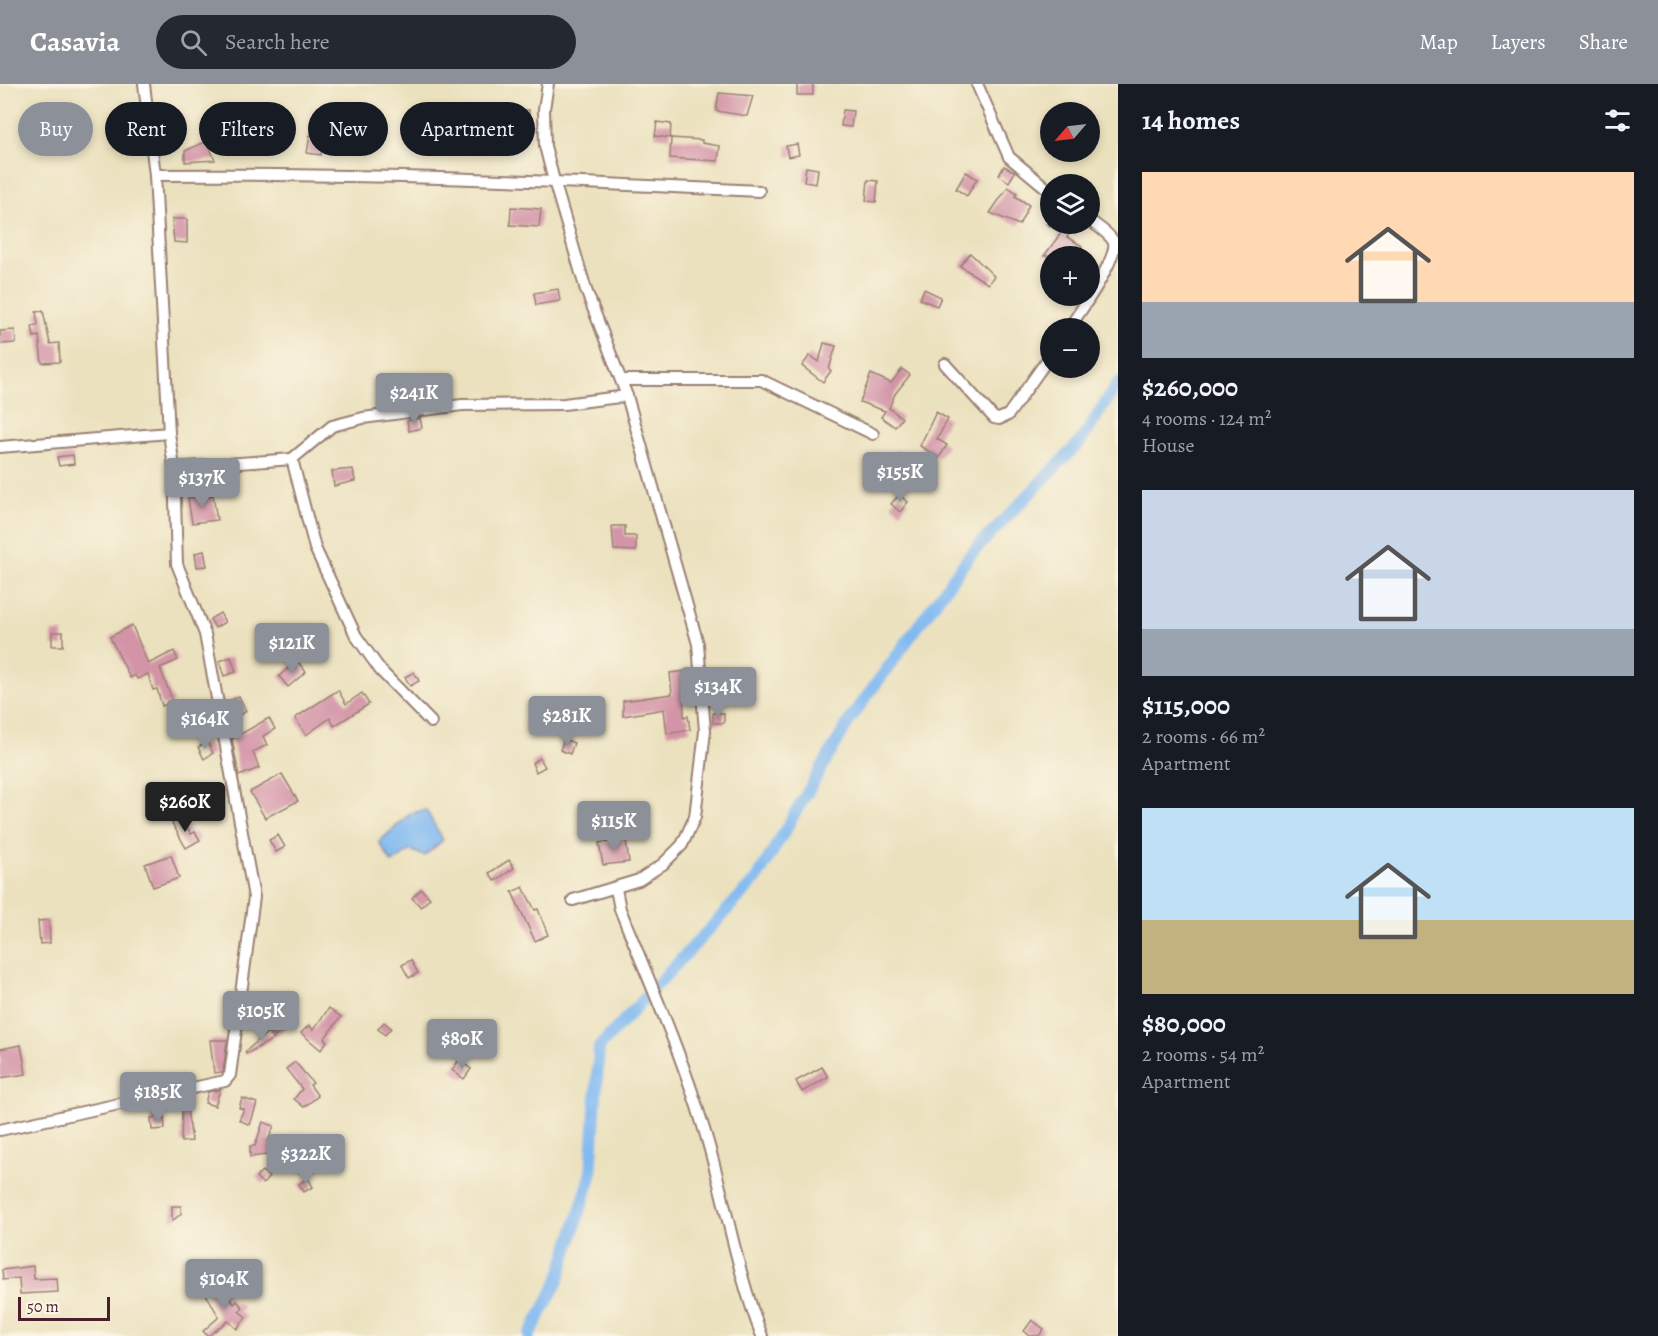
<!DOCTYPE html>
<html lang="en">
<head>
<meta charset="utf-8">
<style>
  body { margin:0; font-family:Alegreya,serif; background:#242831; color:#f1f3f6; height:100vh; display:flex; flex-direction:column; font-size:22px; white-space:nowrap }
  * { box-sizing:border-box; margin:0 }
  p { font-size:20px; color:#9ea1a6 }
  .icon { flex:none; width:33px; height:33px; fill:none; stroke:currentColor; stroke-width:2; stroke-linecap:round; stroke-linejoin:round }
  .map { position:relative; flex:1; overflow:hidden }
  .details { display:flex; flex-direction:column; background:#171b24; width:540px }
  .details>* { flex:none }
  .top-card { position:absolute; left:18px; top:18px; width:570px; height:54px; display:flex; gap:12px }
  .needle { width:39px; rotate:242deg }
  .controls { position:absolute; left:1040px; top:18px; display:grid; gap:12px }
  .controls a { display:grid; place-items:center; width:60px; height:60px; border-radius:50%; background:#171b24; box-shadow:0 3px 9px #0003; font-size:30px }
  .scale { position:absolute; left:18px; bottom:15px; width:92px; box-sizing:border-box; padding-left:6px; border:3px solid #4a1f2b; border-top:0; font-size:16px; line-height:21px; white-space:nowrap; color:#4a1f2b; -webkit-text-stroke:4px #fcf5e5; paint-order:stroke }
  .price { position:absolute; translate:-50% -51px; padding:0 14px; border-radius:6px; background:#8c9099; color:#fff; font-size:20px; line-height:39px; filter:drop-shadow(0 2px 3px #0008) }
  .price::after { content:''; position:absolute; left:50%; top:36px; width:18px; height:14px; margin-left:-9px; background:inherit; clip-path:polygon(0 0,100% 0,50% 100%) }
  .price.selected { background:#222; color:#fff }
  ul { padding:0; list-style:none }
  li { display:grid; align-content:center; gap:12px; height:318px; padding:0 24px }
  li span { display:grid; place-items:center; height:186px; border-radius:0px; color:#555 }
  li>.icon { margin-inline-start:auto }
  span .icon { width:108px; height:108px; fill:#fffc; stroke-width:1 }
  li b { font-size:26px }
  h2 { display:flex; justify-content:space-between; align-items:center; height:72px; padding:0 24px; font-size:26px }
  .chip { padding:0 21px; border-radius:27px; background:#171b24; box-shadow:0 3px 9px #0003; font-size:21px; line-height:54px }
  .chip.selected { background:#8c9099; color:#fff }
  header { display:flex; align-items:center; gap:36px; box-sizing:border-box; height:84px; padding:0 30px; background:#8c9099; color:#fff }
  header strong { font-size:28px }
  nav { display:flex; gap:33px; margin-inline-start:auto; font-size:21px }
  .search { width:420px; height:54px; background:#242831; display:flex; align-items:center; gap:15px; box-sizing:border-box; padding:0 21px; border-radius:33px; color:#9ea1a6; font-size:22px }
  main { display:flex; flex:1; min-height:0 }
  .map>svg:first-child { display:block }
</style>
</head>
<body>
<header>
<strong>Casavia</strong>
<div class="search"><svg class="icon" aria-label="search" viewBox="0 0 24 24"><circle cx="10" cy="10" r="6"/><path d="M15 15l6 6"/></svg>Search here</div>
<nav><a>Map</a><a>Layers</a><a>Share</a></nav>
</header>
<main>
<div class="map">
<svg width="1118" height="1252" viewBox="0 0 1118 1252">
  <rect width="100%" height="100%" fill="#fcf5e5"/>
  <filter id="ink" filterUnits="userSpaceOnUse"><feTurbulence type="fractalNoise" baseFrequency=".0167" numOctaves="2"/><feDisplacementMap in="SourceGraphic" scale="12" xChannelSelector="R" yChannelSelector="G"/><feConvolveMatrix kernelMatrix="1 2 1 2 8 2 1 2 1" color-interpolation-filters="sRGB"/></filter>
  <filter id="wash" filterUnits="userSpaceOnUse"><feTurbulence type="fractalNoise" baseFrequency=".008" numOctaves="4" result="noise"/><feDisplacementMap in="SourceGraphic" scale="24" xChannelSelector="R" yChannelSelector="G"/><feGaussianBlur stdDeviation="1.35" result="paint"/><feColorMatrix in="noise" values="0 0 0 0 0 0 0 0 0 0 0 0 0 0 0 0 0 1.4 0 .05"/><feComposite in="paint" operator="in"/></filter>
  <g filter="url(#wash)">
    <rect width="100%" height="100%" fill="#ebe1be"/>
    <polygon fill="#81b9f1" stroke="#666c8e" stroke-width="1.5" points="426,726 443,756 424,772 411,766 392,779 379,758 411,729"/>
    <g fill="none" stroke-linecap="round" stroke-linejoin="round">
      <polyline stroke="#81b9f1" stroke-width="12" points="529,1252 558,1197 591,1092 599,963 757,794 851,634 970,471 1080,358 1118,299"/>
    </g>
    <g id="blocks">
      <g fill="#d394a7">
        <rect x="797" y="0" width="16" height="11"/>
        <polygon points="719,9 753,12 747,32 716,27"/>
        <polygon points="520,26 529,26 529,39 526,39 528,49 505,46 508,34 519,38"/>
        <polygon points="843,26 853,27 851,43 841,42"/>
        <polygon points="324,30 344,35 343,47 320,44"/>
        <polygon points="657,38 671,40 670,54 655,52"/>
        <polygon points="310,51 324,53 321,71 307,69"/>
        <polygon points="671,54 702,56 702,59 720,62 718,77 670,74"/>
        <polygon points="207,57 215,76 185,78 185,67"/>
        <polygon points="797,60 799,71 788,73 786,62"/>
        <polygon points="1004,82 1015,88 1009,98 999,91"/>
        <polygon points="806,83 818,85 816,100 804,98"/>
        <polygon points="966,88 977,95 967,112 956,105"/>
        <polygon points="868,96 878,97 876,118 866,117"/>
        <polygon points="1008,103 1017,109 1015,112 1029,121 1019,141 990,129"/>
        <polygon points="511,123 541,125 539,143 510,141"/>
        <polygon points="172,135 187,135 187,159 174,158"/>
        <polygon points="1047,140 1075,140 1067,153 1082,162 1075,172 1044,172 1061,149"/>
        <polygon points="970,169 994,192 988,200 960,182"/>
        <polygon points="558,205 560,217 536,221 534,209"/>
        <polygon points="924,205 941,213 937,222 920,215"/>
        <polygon points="43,227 50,260 59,259 60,278 42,279 39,252 34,253 32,242 38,241 36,228"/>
        <polygon points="15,246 16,259 0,260 0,247"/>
        <polygon points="824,259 836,262 829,285 831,287 823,298 802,282 810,271 819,278"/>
        <polygon points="902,285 910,291 895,310 889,324 902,334 895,343 881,333 885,327 860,318 871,290 891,299"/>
        <polygon points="936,328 948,335 937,355 947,361 939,374 920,362"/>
        <polygon points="420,334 422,344 409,347 407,337"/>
        <polygon points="901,370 908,375 886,402 879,396"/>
        <polygon points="73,371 74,380 59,382 57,373"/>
        <polygon points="353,385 355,397 334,402 332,387"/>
        <polygon points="218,388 221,400 210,403 206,389"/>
        <polygon points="213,411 217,436 192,439 188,414"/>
        <polygon points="899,411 908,418 900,428 891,420"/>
        <polygon points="612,442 625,442 625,452 636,452 636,467 614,466"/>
        <polygon points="204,467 207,482 197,483 195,469"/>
        <polygon points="220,529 225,538 215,544 210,535"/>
        <polygon points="132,541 148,580 174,567 178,576 160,584 173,618 162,622 157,605 153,606 148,590 137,595 135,591 130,594 110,553"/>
        <rect x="52" y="548" width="11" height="14"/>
        <polygon points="231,573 236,588 224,592 219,577"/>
        <polygon points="297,577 306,588 288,603 279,592"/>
        <polygon points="686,587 688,603 683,604 684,633 688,632 690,646 667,650 664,625 623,632 623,617 672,610 670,589"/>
        <polygon points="414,588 419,597 410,602 405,593"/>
        <polygon points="338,606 346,620 362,609 369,620 334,642 330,634 306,651 295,634"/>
        <polygon points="239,612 246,627 230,638 226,619"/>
        <polygon points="199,625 201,637 189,639 187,627"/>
        <rect x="713" y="629" width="11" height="10"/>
        <polygon points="269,634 275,645 263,652 267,661 253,668 259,684 239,692 232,655"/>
        <polygon points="564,655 574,659 570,670 560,666"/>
        <polygon points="207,658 213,669 204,675 198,663"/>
        <polygon points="540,674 545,683 536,688 532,679"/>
        <polygon points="282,690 298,717 265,734 250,708"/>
        <polygon points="182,734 191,750 195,748 200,756 186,764 172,739"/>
        <polygon points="278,751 285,763 276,768 269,756"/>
        <polygon points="626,756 629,778 603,781 599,759"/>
        <polygon points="171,771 179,794 153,803 145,780"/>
        <polygon points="509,776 514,784 495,797 489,789"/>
        <polygon points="523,803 535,826 538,825 548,851 535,857 512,808"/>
        <polygon points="421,805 430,814 421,823 412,814"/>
        <polygon points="49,836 50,859 40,860 38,837"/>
        <polygon points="411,876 418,889 409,894 402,881"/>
        <polygon points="282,924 295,937 275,953 267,942"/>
        <polygon points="329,924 341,933 324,955 327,957 321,966 301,949 309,941 313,946"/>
        <polygon points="384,938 391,944 385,951 378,945"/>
        <polygon points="268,948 274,955 246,970 245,968"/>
        <polygon points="210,956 227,956 223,988 214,989"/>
        <polygon points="21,961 26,990 0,994 0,965"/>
        <polygon points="459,976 471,985 464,995 452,986"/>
        <polygon points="295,978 313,999 310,1001 318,1012 304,1023 294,1015 302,1005 286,985"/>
        <polygon points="822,983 828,993 802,1008 796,997"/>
        <polygon points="220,1006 215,1022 205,1019 208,1008"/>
        <polygon points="242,1014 257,1019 250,1041 239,1036 244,1025 239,1024"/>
        <polygon points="182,1025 187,1025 192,1057 181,1058"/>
        <polygon points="164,1032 165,1045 152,1046 151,1034"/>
        <polygon points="263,1038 274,1042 268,1057 275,1057 274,1070 250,1073 250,1062 255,1062"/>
        <polygon points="307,1075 316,1086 308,1092 299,1081"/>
        <polygon points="262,1087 269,1093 263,1100 256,1093"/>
        <polygon points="308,1094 313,1103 304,1108 299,1100"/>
        <polygon points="172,1122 181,1122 181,1130 172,1137"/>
        <polygon points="33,1182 34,1195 57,1194 58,1208 20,1210 19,1194 3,1196 2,1186"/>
        <polygon points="222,1200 234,1220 237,1217 243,1224 239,1227 246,1233 237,1245 228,1237 208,1252 203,1247 219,1233 206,1210"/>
        <polygon points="1032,1236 1044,1245 1039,1252 1030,1252 1024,1247"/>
      </g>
    </g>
  </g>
  <g filter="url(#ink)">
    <use href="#blocks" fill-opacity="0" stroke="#9a8074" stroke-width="1.5"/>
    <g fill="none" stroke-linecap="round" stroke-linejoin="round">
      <g stroke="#9a8074" stroke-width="14">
        <g id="street">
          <polyline points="548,0 544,25 545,62 554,97 586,206 627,312 698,560 705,647 695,733 682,761 663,780 639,796 573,816"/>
          <polyline points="977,0 1009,73 1050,107"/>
          <path d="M155 91C357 89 558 97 759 107"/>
          <path d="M1069 244C1079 229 1118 175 1114 158 1109 149 1097 142 1089 136"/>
          <polyline points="945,280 994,334 999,335 1008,331 1050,272"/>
          <polyline points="622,296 761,296 873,350"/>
          <polyline points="0,363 169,349"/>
          <polyline points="292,375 332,342 363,334 462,321 564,320 627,312"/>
          <polyline points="174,384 292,375 315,464 356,552 381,587 431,638"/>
          <path d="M616 805 620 825C649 897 681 968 703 1042 725 1111 735 1184 762 1252"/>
          <polyline points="0,1046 225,997 230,991 254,813 205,550 177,480 174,384 169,349 155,91 144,0"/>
        </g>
      </g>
      <use href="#street" stroke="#fff" stroke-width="10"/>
    </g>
  </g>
</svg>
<div class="controls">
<a><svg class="needle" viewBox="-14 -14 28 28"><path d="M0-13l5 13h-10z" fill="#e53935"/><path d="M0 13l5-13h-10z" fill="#9ea1a6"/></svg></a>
<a><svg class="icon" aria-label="layers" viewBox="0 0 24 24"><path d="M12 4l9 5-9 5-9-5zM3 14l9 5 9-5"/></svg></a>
<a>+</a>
<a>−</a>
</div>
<div class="scale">50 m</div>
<b class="price" style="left:414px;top:340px">$241K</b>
<b class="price" style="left:900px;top:419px">$155K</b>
<b class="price" style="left:202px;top:425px">$137K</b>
<b class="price" style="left:292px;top:590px">$121K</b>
<b class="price" style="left:718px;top:634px">$134K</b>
<b class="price" style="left:567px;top:663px">$281K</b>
<b class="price" style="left:205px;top:666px">$164K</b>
<b class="price selected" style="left:185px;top:749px">$260K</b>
<b class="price" style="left:614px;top:768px">$115K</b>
<b class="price" style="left:261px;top:958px">$105K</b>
<b class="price" style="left:462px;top:986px">$80K</b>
<b class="price" style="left:158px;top:1039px">$185K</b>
<b class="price" style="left:306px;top:1101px">$322K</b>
<b class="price" style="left:224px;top:1226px">$104K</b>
<div class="top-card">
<a class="chip selected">Buy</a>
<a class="chip">Rent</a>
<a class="chip">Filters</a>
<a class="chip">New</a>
<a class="chip">Apartment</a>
</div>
</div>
<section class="details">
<h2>14 homes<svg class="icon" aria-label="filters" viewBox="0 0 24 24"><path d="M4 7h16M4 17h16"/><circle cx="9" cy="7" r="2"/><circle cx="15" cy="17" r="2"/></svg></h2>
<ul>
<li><span style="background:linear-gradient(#ffd9b3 70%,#9aa5b1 0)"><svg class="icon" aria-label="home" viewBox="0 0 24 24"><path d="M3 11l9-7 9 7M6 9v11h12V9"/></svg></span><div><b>$260,000</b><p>4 rooms · 124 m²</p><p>House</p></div></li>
<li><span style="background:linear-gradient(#c9d6e8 75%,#9aa5b1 0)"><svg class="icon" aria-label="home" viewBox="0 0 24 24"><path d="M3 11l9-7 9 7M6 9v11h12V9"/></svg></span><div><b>$115,000</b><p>2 rooms · 66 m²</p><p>Apartment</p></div></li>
<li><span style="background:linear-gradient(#bfe0f5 60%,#c2b280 0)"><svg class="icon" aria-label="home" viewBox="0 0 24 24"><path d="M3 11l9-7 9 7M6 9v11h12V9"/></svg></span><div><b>$80,000</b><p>2 rooms · 54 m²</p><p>Apartment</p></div></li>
</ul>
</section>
</main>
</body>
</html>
